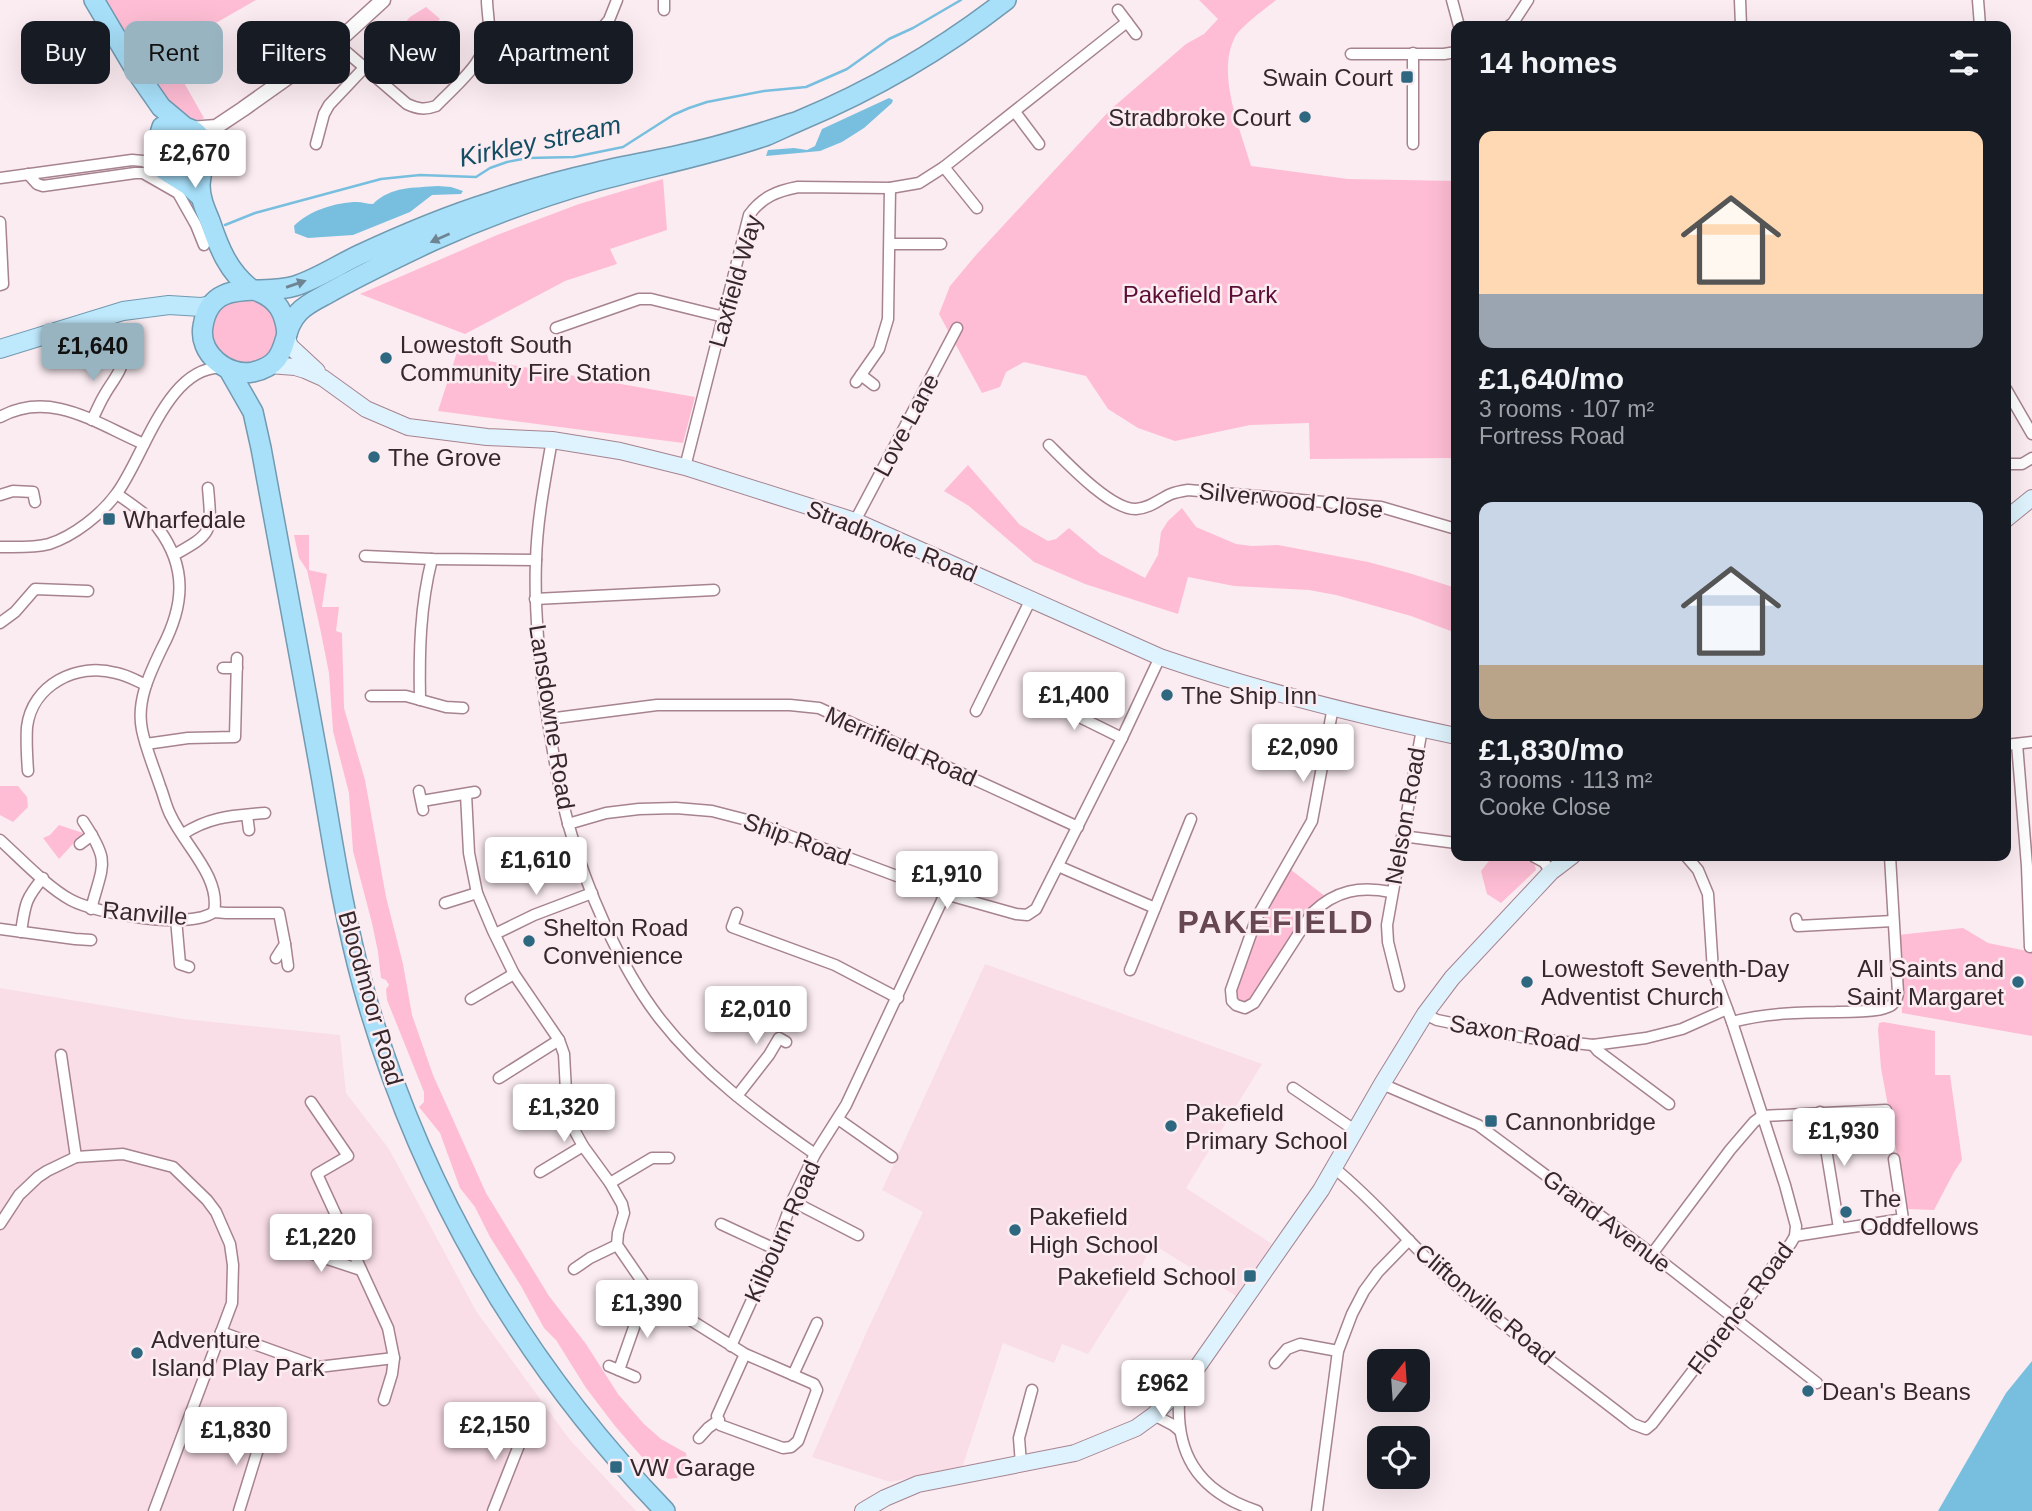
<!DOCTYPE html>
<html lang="en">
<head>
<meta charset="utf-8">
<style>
  body { margin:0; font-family:Helvetica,sans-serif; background:#242831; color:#f1f3f6; height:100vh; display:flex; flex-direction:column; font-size:26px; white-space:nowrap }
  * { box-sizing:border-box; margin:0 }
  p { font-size:23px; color:#9ea1a6 }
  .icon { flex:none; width:38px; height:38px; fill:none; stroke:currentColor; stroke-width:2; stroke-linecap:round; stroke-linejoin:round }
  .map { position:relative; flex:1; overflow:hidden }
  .sheet { position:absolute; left:1451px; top:21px; width:560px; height:840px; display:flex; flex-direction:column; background:#171b24; border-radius:14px; box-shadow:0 7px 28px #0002 }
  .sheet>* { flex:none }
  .top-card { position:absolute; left:21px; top:21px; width:665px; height:63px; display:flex; gap:14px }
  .needle { width:46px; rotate:17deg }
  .fabs { position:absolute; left:1367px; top:1349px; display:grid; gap:14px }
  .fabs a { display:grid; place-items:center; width:63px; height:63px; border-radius:14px; background:#171b24; box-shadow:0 7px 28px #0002; font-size:35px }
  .price { position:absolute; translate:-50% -60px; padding:0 16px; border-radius:7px; background:#fff; color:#222; font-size:23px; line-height:46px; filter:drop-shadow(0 2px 4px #0008) }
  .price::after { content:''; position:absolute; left:50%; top:42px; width:21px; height:16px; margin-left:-10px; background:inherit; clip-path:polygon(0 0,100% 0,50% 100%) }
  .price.current { background:#99b4c1; color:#111 }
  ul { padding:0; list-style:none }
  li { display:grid; align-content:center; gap:14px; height:371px; padding:0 28px }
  li span { display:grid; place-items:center; height:217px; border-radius:14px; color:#555 }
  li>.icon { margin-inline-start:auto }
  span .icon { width:126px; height:126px; fill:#fffc; stroke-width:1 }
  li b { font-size:30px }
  h2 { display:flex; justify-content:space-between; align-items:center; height:84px; padding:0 28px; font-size:30px }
  .pill { padding:0 24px; border-radius:14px; background:#171b24; box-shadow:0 7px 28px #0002; font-size:24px; line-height:63px }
  .pill.current { background:#99b4c1; color:#111 }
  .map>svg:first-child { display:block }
</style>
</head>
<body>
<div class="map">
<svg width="2032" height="1511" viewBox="0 0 2032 1511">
  <rect width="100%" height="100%" fill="#fbecf1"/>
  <g fill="#fadee7">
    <polygon points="985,964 1262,1064 1186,1188 1272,1244 1236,1296 1151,1243 1139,1274 1088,1354 1062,1344 1054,1363 1003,1343 962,1468 890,1482 812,1457 867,1331 923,1212 882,1190"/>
    <polygon points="0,988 184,1019 340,1035 346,1093 389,1149 476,1311 570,1440 636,1511 0,1511"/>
  </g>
  <g fill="#febdd4">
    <path d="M103 0H256L214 24 207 32 179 74 204 118C193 124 184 118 173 113Z"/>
    <path d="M1199 0H1276C1266 8 1240 27 1235 37 1216 74 1240 128 1251 166L1348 179 1456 181V458L1310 459 1309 423 1250 425 1175 441 1138 428 1108 409 1086 376 1024 362 1006 372 1000 387 982 393 939 314 950 286 976 255 1110 110 1186 44 1204 34 1218 19Z"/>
    <polygon points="426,7 440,19 427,33 420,28 411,38 400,28 410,17"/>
    <path d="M187 133 198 147 194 164C185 170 179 170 169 167L163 142Z"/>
    <polygon points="663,179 667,230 610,249 617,264 565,281 465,334 360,294 497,235 579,204"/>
    <polygon points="246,295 269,304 281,326 276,350 256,366 232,365 213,348 210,324 222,303"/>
    <polygon points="459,346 487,354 489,361 695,397 683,443 438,411"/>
    <polygon points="968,465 1020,525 1048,541 1056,539 1069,528 1100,554 1145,578 1158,555 1161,532 1168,521 1182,508 1196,527 1236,544 1252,546 1278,545 1368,562 1409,573 1456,588 1456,633 1411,616 1336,595 1309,590 1234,586 1188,577 1178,614 1085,584 1034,562 969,506 944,491"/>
    <path d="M294 535H309V570L327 574 322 607H339L336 631 342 633 344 708 365 780 386 897 403 964 412 1015 433 1075 486 1193 549 1296 586 1344 618 1394 644 1424 661 1439 686 1453C688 1463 683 1471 677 1478L668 1479 641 1456 615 1426 586 1388 556 1340 544 1328 521 1286 490 1237 475 1207 460 1188 440 1133 419 1107 424 1102V1092L387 1000 386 989 389 985 386 980 381 978 378 952 372 923 353 851 349 793 333 731 329 673 320 628 307 570 299 558Z"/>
    <polygon points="0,786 18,786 27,797 28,807 13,822 0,815"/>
    <polygon points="59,825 83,833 59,859 43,838 50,835"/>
    <polygon points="1493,856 1534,862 1536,870 1501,903 1487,894 1481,871"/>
    <polygon points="1290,869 1326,897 1249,1003 1236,1002 1235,989 1262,914"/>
    <polygon points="1963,928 1988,943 2032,952 2032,1036 1902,1013 1898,935"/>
    <polygon points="1883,1022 1935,1031 1935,1075 1950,1075 1962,1160 1954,1172 1934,1210 1907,1209 1881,1068 1878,1030 1879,1023"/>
  </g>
  <g fill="#78bfdf">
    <polygon points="889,98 893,100 892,103 864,128 842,142 820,151 766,156 768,150 794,148 807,150 815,146 822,129"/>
    <path d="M438 186 451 187 463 191 461 194 432 195 410 212 353 235 308 238 295 233 294 226C308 211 336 202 357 202 362 202 367 204 373 204 391 186 414 188 438 186Z"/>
    <polygon points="2032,1361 2032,1511 1938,1511 2006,1393"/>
  </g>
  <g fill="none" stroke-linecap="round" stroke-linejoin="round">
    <polyline stroke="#78bfdf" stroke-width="2.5" points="225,225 255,213 381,179 420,175 476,177 490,168 507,162 528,158 574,157 623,147 673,115 689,108 707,102 764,91 806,87 822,80 847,69 889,39 913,28 961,0"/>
    <g stroke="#a6838f" stroke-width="13">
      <g id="minor">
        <polyline points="1452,0 1459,26"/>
        <polyline points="1740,0 1741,26"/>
        <polyline points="1978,0 1980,26"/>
        <polyline points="664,10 664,0"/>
        <polyline points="1118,10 1127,22"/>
        <polyline points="1509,26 1513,23 1528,0"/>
        <path d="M336 43 407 104C418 109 425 110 436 106 457 84 488 61 489 28 489 19 487 9 487 0"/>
        <polyline points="1413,53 1413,144"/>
        <polyline points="559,54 570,64"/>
        <polyline points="1351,54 1444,54 1456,52"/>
        <polyline points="561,75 609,20 617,0"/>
        <polyline points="1015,112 1039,144"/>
        <polyline points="316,144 324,114 329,105 364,68"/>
        <polyline points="944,167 977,208"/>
        <polyline points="28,174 37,184 43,186 135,173 143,173 178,193 196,225 204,245"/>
        <polyline points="0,178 132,160 143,161 161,168"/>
        <polyline points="0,222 3,284 0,285"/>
        <polyline points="890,244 941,244"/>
        <polyline points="556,328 639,299 651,299 724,317"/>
        <polyline points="861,375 874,385"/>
        <polyline points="856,382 879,349 888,319 890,188"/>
        <polyline points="2006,389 2032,434"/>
        <path d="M0 417C51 389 97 424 144 444"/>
        <path d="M92 420C96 412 100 402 105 394 113 380 125 368 123 352"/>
        <path d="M552 440C545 480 537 520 536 561 534 611 539 659 546 709 552 747 558 786 568 823 586 888 619 966 660 1019 702 1073 759 1115 815 1154"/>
        <path d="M1049 445C1067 463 1111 510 1136 509 1151 508 1159 499 1171 494 1176 492 1182 491 1188 490L1381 507 1456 529"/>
        <polyline points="2006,464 2022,464 2032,458"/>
        <path d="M685 467 749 215C762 197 777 191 798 187L890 188 919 183 944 167 1127 22 1136 34"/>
        <path d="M117 494C131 504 147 514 158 528 188 568 184 606 162 648 150 673 136 701 142 730 146 749 154 768 160 786 164 796 166 807 171 816 185 846 221 877 214 912"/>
        <polyline points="0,495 13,491 33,492 35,502"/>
        <polyline points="855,521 957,328"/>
        <path d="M0 547C15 547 34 548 49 544 74 536 102 514 117 493 144 457 168 363 224 368"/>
        <path d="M174 555C213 533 212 533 208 488"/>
        <polyline points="365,556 432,559 536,560"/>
        <polyline points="535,599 714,590"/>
        <polyline points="0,623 15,612 35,589 88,591"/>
        <polyline points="223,668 237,668"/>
        <polyline points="371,696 406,696 446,707 463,708"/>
        <polyline points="1041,698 1122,738"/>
        <path d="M420 700C419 652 420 606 432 559"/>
        <path d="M1333 707 1312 821 1257 917 1231 990 1232 1001 1236 1005 1245 1008 1254 1003 1312 913C1336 890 1360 886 1391 892"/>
        <polyline points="976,711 1031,599"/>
        <polyline points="548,719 657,705 790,705 819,708 1078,827"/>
        <polyline points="146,744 188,738 235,737 237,658"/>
        <polyline points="2017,744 2027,866 2030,947"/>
        <polyline points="2006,745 2032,742"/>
        <path d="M28 771C27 757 26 742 27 727 32 685 77 662 116 673 127 675 137 681 146 685"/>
        <polyline points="419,791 423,810"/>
        <polyline points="466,794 469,853 477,893 493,931 514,974 559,1040 564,1054 567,1110 571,1124 583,1146 610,1183 622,1204 624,1213 618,1233 617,1245 652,1296 745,1354 814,1384 817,1390 798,1441 791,1447 783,1448 720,1425 717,1416 745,1354"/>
        <polyline points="422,801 475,792"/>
        <polyline points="247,815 249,830"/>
        <path d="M83 821C111 863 103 863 91 909"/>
        <polyline points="568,824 606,813 639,809 676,808 712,811 747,820 945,894 1016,914 1027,915 1036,909 1122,738 1160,657"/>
        <path d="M183 834C211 816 232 816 265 813"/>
        <polyline points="1402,836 1456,843"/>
        <path d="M0 840C20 858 47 887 71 900 97 914 189 930 214 912L226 913H279L285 944 276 958"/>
        <polyline points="80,844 92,835"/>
        <polyline points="1533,856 1544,862 1551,872"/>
        <polyline points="1058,866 1155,908"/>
        <polyline points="445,903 477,893"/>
        <polyline points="737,913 732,927 835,965 898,998"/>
        <polyline points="176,919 180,964 189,967"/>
        <polyline points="1796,919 1798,926 1893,921"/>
        <polyline points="0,929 75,939 91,940"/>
        <path d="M21 932C25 905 25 899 43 878"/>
        <polyline points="495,934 534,915 592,893"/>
        <polyline points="285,944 288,966"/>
        <polyline points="1130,970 1191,819"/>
        <polyline points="1399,986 1388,942 1387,925 1422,729"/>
        <polyline points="471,999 514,974"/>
        <polyline points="1425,1014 1437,1020 1521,1037 1593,1045 1646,1038 1682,1029 1727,1009"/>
        <path d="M1732 1022C1765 1013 1802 1012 1836 1012 1852 1011 1870 1013 1885 1008 1893 1006 1897 1001 1898 993L1890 856"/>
        <polyline points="1593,1045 1598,1051 1669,1104"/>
        <polyline points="61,1055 76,1157"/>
        <polyline points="499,1078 559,1040"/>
        <polyline points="1382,1084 1478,1125 1652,1254 1817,1383"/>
        <polyline points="1293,1088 1356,1131"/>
        <polyline points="737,1096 769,1055 779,1038 786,1042"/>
        <polyline points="311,1102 348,1156 317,1174 388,1328 394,1358 392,1374 384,1400"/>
        <polyline points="1820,1112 1839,1228"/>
        <polyline points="838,1119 892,1157"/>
        <path d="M1334 1168C1373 1199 1405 1239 1441 1272 1502 1326 1569 1374 1633 1424L1646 1429 1652 1424 1791 1243 1795 1236 1796 1226 1785 1185 1732 1022 1713 971 1708 894 1698 870 1686 856"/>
        <polyline points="540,1172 583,1146"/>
        <polyline points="610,1183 652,1158 669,1158"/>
        <polyline points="792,1201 858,1235"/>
        <polyline points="0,1224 19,1195 38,1177 47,1171 76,1157 123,1154 173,1167 207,1200 216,1212 230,1244 233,1265 232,1303 154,1511"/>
        <polyline points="721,1224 775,1249"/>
        <polyline points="1795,1236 1903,1219 1894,1159"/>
        <polyline points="291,1247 361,1270"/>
        <polyline points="1652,1254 1730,1150 1754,1122 1762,1116 1886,1110"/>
        <polyline points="574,1269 590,1258 617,1245"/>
        <polyline points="221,1332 318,1367 394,1358"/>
        <polyline points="731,1346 775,1249 792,1201 815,1154 846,1105 945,894"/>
        <polyline points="1275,1363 1287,1349 1300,1344 1338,1351"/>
        <polyline points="609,1366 635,1377"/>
        <polyline points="619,1370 639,1313 652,1296"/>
        <polyline points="793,1375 817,1323"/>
        <path d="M1180 1389C1173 1451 1196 1491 1257 1511"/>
        <polyline points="1154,1415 1173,1425 1179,1430"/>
        <polyline points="699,1438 708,1428 719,1420"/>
        <polyline points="1021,1464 1019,1438 1032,1390"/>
        <polyline points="239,1511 263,1433"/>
        <polyline points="493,1511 527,1425"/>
        <polyline points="1317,1511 1338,1351 1352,1314 1364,1291 1378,1272 1409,1240"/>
      </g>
    </g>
    <g stroke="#a6838f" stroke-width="17">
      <polyline id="tertiary" points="190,129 216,127 243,109 336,43 383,0"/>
    </g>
    <g stroke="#a6838f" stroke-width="18">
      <g id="secondary">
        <polyline points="287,338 290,346 317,371"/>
        <path d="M269 365 295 367 305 370 323 378 366 409 408 427 487 437 552 440 620 451 685 467 855 521 1160 657C1256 690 1357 715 1456 736"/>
        <polyline points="2006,519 2032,498"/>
        <polyline points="863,1511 885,1498 918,1484 1075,1453 1136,1428 1154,1415 1180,1389 1196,1369 1321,1190 1382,1084 1425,1014 1452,978 1551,872 1572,856"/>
      </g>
    </g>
    <g stroke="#729ab1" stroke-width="20">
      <polyline id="primary" points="0,349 123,311 169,305 201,307 211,305"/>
    </g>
    <g stroke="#729ab1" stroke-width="22">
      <g id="trunk">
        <polyline points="94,0 136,71 161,107 186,128"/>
        <path d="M799 121C764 132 729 144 693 152 662 160 630 164 599 172 563 180 527 190 492 202 447 216 402 235 359 255 338 265 317 279 295 286 261 297 211 275 203 326 198 353 227 377 253 372 293 363 278 333 299 312 307 303 322 297 332 291 365 273 398 257 432 241 485 217 540 197 596 181 652 166 710 155 765 136 777 131 789 125 801 120 875 89 943 49 1006 0"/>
        <polyline points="162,127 155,150 159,164 164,170 188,185 201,197"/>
        <path d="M159 138C172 124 195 122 203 143 206 152 201 173 200 185 200 198 205 209 210 221 219 248 228 271 251 289"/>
        <path d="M257 291C278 299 285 313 287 334"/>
        <path d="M229 370 253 412 261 448C282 557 301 666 321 775 333 845 344 917 363 986 418 1185 522 1363 665 1511"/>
      </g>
    </g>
    <use href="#minor" stroke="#fff" stroke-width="10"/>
    <use href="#tertiary" stroke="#fff" stroke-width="14"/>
    <use href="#secondary" stroke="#def3fd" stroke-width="16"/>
    <use href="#primary" stroke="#bee8fb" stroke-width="18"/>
    <use href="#trunk" stroke="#a8e0fa" stroke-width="19"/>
  </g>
  <defs><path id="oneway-solid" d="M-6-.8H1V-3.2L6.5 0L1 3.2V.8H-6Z" transform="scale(1.75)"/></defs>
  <g fill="#6f8493">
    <use href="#oneway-solid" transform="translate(440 238) rotate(156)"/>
    <use href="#oneway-solid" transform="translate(296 284) rotate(-19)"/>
  </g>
  <g fill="#2d6780" stroke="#fbecf1" stroke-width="2.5">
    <rect x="1400" y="70" width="14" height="14" rx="3.5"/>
    <circle cx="1305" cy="117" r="7"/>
    <circle cx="386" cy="358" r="7"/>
    <circle cx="374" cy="457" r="7"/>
    <rect x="102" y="512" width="14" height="14" rx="3.5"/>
    <circle cx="1167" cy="695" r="7"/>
    <circle cx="529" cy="941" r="7"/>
    <circle cx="1527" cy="982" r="7"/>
    <circle cx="2018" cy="982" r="7"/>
    <rect x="1484" y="1114" width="14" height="14" rx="3.5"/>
    <circle cx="1171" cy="1126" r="7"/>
    <circle cx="1846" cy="1212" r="7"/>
    <circle cx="1015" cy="1230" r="7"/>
    <rect x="1243" y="1269" width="14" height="14" rx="3.5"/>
    <circle cx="137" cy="1353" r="7"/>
    <circle cx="1808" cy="1391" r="7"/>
    <rect x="609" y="1460" width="14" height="14" rx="3.5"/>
  </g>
  <g text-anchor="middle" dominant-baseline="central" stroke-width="5" stroke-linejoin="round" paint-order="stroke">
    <g font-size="24" fill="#36272c" stroke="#fbecf1" text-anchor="start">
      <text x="1393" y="77" text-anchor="end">Swain Court</text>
      <text x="1291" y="117" text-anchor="end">Stradbroke Court</text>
      <text x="400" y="344">Lowestoft South<tspan x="400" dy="28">Community Fire Station</tspan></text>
      <text x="388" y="457">The Grove</text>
      <text x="123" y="519">Wharfedale</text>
      <text x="1181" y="695">The Ship Inn</text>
      <text x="543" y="927">Shelton Road<tspan x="543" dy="28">Convenience</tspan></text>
      <text x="1541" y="968">Lowestoft Seventh-Day<tspan x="1541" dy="28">Adventist Church</tspan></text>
      <text x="2004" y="968" text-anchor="end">All Saints and<tspan x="2004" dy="28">Saint Margaret</tspan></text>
      <text x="1185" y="1112">Pakefield<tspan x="1185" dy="28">Primary School</tspan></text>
      <text x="1505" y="1121">Cannonbridge</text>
      <text x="1860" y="1198">The<tspan x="1860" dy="28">Oddfellows</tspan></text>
      <text x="1029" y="1216">Pakefield<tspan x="1029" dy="28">High School</tspan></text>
      <text x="1236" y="1276" text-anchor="end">Pakefield School</text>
      <text x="151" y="1339">Adventure<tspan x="151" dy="28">Island Play Park</tspan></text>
      <text x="1822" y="1391">Dean's Beans</text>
      <text x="630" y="1467">VW Garage</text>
    </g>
    <g font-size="24" fill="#36272c" stroke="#fbecf1">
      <text transform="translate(735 281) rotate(-74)">Laxfield Way</text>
      <text transform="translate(906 425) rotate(-62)">Love Lane</text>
      <text transform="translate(1291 500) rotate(6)">Silverwood Close</text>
      <text transform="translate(892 541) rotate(22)">Stradbroke Road</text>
      <text transform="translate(552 717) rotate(81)">Lansdowne Road</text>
      <text transform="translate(901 746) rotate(24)">Merrifield Road</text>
      <text transform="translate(1405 816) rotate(-80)">Nelson Road</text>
      <text transform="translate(797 839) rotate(20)">Ship Road</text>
      <text transform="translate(145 913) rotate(5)">Ranville</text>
      <text transform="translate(371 998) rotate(74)">Bloodmoor Road</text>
      <text transform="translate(1515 1033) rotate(9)">Saxon Road</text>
      <text transform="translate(1607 1221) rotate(37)">Grand Avenue</text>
      <text transform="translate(782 1231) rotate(-66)">Kilbourn Road</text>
      <text transform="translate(1485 1304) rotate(40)">Cliftonville Road</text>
      <text transform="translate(1740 1308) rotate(-53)">Florence Road</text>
    </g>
    <g font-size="24" fill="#5b0d34" stroke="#fbecf1">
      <text x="1200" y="294">Pakefield Park</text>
    </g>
    <g font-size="26" font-style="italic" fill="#134e64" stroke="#fbecf1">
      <text transform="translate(540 141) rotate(-12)">Kirkley stream</text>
    </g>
    <g font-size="32" font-weight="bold" letter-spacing="2" fill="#664752" stroke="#fbecf1">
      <text x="1276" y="922">PAKEFIELD</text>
    </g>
  </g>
</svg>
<div class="fabs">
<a><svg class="needle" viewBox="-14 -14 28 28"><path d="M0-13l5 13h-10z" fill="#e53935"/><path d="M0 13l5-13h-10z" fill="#9ea1a6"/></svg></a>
<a><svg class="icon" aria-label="locate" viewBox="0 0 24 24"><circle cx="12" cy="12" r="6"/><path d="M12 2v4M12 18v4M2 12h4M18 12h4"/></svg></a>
</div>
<b class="price" style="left:195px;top:190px">£2,670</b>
<b class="price current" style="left:93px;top:383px">£1,640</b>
<b class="price" style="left:1074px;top:732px">£1,400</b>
<b class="price" style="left:1303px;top:784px">£2,090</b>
<b class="price" style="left:536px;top:897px">£1,610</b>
<b class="price" style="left:947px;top:911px">£1,910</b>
<b class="price" style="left:756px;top:1046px">£2,010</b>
<b class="price" style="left:564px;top:1144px">£1,320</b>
<b class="price" style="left:1844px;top:1168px">£1,930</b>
<b class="price" style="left:321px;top:1274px">£1,220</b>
<b class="price" style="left:647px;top:1340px">£1,390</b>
<b class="price" style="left:1163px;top:1420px">£962</b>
<b class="price" style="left:495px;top:1462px">£2,150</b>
<b class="price" style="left:236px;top:1467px">£1,830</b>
<div class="top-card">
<a class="pill">Buy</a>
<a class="pill current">Rent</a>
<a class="pill">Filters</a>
<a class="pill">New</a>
<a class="pill">Apartment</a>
</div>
<section class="sheet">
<h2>14 homes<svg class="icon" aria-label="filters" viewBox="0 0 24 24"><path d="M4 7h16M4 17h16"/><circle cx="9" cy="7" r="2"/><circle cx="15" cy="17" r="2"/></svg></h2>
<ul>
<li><span style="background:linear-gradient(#ffd9b3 75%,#9aa5b1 0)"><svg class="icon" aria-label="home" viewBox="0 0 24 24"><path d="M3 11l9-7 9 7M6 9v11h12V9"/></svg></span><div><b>£1,640/mo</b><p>3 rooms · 107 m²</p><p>Fortress Road</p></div></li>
<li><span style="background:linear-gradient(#c9d6e8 75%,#b9a48a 0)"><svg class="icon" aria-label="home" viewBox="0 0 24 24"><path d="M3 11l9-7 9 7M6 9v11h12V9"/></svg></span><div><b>£1,830/mo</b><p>3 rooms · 113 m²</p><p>Cooke Close</p></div></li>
</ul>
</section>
</div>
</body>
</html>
